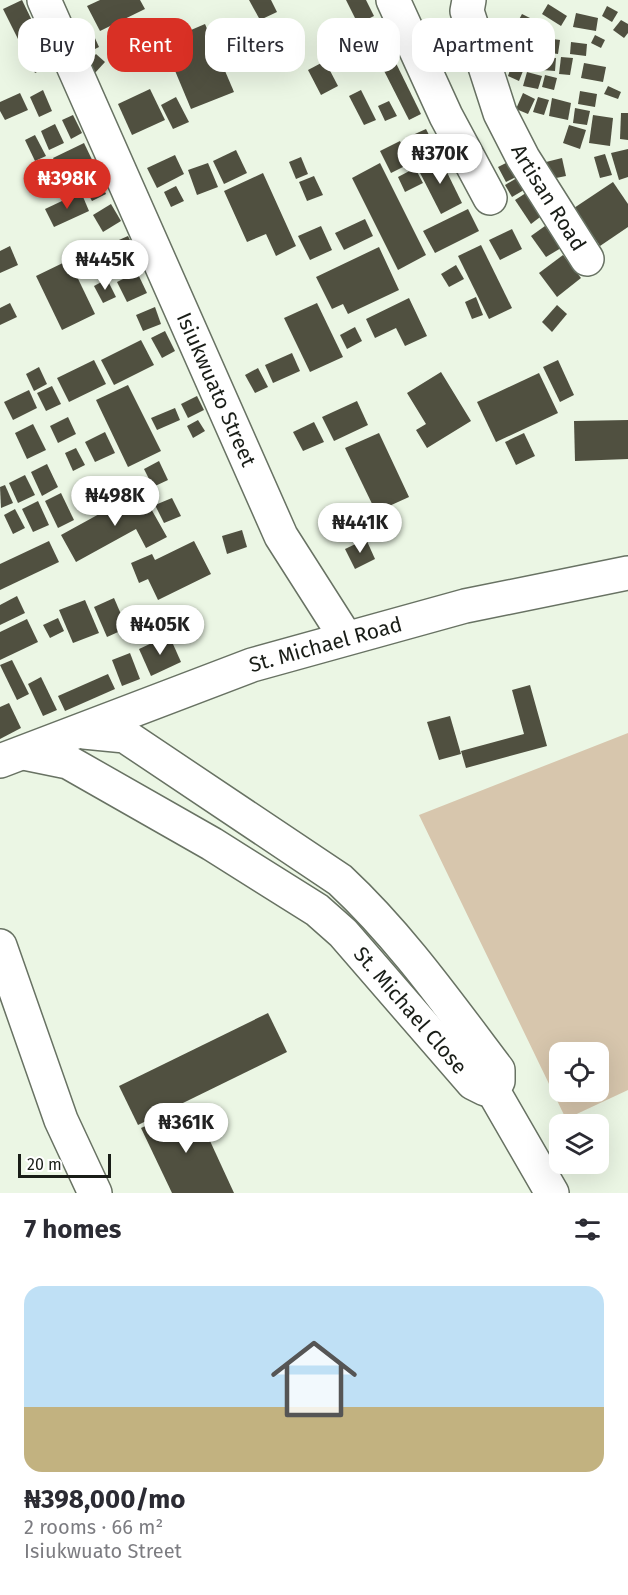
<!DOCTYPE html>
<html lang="en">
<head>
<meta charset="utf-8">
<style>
  body { margin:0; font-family:"Fira Sans",sans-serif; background:#f7f7f7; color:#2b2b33; height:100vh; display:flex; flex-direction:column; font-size:22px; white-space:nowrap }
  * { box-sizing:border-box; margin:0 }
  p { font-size:20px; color:#7c7c81 }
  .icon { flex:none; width:33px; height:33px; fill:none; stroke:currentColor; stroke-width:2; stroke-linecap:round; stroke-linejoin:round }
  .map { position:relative; height:1193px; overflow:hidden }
  .details { display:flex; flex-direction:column; background:#fff; flex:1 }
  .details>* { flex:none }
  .top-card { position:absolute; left:18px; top:18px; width:592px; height:54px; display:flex; gap:12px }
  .controls { position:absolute; left:549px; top:1042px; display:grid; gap:12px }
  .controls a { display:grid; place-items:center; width:60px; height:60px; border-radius:12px; background:#fff; box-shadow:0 6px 24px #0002; font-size:30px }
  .scale { position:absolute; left:18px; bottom:15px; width:93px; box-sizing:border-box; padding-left:6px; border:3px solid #191d17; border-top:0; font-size:16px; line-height:21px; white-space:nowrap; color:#191d17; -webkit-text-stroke:4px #fff; paint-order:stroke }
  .price { position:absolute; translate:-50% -51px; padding:0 14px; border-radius:21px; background:#fff; color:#222; font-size:20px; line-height:39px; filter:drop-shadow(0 2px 3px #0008) }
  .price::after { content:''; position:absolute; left:50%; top:36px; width:18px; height:14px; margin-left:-9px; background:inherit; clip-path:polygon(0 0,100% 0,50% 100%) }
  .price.selected { background:#d93025; color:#fff }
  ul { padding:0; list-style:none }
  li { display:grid; align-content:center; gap:12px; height:318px; padding:0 24px }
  li span { display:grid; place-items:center; height:186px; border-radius:18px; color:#555 }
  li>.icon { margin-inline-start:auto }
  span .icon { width:108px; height:108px; fill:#fffc; stroke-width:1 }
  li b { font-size:26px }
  h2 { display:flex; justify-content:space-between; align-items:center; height:72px; padding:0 24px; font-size:26px }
  .pill { padding:0 21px; border-radius:18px; background:#fff; box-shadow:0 6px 24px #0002; font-size:21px; line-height:54px }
  .pill.selected { background:#d93025; color:#fff }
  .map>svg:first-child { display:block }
</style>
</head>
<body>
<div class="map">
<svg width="628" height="1193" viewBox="0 0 628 1193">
  <rect width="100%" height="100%" fill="#ebf6e4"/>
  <path fill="#d7c6ad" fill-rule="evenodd" d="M628 733V1090L566 1119 419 815ZM560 1053H598V1092H560Z"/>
  <g fill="#505040">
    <polygon points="22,0 53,64 35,73 3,9"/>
    <polygon points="100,0 140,0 145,9 100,31 87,6"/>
    <polygon points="249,0 271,0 277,12 260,20"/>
    <polygon points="346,0 366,0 374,16 358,24"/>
    <polygon points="548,4 567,16 561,26 542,14"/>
    <polygon points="607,6 618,12 612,22 602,16"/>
    <polygon points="576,13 598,18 596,31 573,27"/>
    <polygon points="522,14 530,18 524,29 516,25"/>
    <polygon points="621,20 628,24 628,33 624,38 613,30"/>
    <polygon points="536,21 547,27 543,34 532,28"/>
    <polygon points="205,24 234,92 191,109 163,42"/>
    <polygon points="89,25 99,47 85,54 74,32"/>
    <polygon points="506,30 517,37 510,47 500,40"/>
    <polygon points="518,33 530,36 528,48 515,45"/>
    <polygon points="595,35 605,40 601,48 591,43"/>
    <polygon points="538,37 560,40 558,54 536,51"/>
    <polygon points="363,38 374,60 354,70 343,48"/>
    <polygon points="571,42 587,44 586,56 570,54"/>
    <polygon points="513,48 525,52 521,67 508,63"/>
    <polygon points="389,49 421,114 409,120 376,55"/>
    <polygon points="96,54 105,62 94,74 85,66"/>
    <polygon points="528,55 542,59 540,70 525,67"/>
    <polygon points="544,55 545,57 556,58 555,71 542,70"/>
    <polygon points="561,57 573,58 570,75 559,74"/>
    <polygon points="325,61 338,86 321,95 308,70"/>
    <polygon points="584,63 606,67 603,82 581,78"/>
    <polygon points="511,67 523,71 519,81 508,76"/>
    <polygon points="527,72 542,76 538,89 523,86"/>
    <polygon points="545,75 557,78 554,90 542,87"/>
    <polygon points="608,86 621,92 618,99 604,94"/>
    <polygon points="150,89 165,120 132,135 118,104"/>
    <polygon points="43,90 52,111 39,117 30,97"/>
    <polygon points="361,90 376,120 364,125 349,96"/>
    <polygon points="580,91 597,94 595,107 578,104"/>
    <polygon points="20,93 28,110 5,120 0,111 0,102"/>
    <polygon points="523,93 535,99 528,114 516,109"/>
    <polygon points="176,97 189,122 173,129 161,105"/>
    <polygon points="538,97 549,100 544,115 533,112"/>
    <polygon points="552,98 571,103 568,120 549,116"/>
    <polygon points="389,101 397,116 385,121 378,106"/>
    <polygon points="575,108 590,111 587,125 573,123"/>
    <polygon points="621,113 628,113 628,140 620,139"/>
    <polygon points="73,115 82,133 71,139 62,120"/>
    <polygon points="593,115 613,118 610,146 589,143"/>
    <polygon points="55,124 64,143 49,150 41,131"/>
    <polygon points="569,125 586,130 580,149 563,143"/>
    <polygon points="426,129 437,151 418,161 406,138"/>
    <polygon points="35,135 46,156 35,161 25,140"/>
    <polygon points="400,141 411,163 391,173 380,151"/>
    <polygon points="84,143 97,170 66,184 53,158"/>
    <polygon points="628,149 628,177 619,180 611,153"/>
    <polygon points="236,150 247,173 224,184 213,161"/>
    <polygon points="605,154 612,175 600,178 594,157"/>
    <polygon points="175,155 184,174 157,188 147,168"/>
    <polygon points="439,156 462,203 441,214 417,167"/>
    <polygon points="301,157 308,174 296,179 289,162"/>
    <polygon points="516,158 524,173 506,182 498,167"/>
    <polygon points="562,158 566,176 546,180 542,163"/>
    <polygon points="208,163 218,187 197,195 188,170"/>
    <polygon points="380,163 426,255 398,270 352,178"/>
    <polygon points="415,168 423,183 405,192 398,177"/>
    <polygon points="263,173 296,246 276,256 266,234 247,242 224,191"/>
    <polygon points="522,175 529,187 512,197 505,185"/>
    <polygon points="314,176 323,195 307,201 299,182"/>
    <polygon points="100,181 106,194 92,201 85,188"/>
    <polygon points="613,182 628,204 628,227 600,246 574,208"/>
    <polygon points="176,186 184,201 171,207 164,192"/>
    <polygon points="529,191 544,214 531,224 515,200"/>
    <polygon points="81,192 89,211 54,227 45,209"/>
    <polygon points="111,204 121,221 103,232 93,215"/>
    <polygon points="468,209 479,231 435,253 423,231"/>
    <polygon points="365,219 373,236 344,250 335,233"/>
    <polygon points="321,226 332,250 310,260 298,236"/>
    <polygon points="545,226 561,248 546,257 531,236"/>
    <polygon points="512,229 522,249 500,260 489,240"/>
    <polygon points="128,236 143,266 118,278 103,247"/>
    <polygon points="481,245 512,308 489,319 458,256"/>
    <polygon points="10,246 18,265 0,273 0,251"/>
    <polygon points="379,247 399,290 348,314 343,304 332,309 316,277"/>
    <polygon points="563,255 581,278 557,297 539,273"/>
    <polygon points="69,260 95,314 62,330 36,276"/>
    <polygon points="456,265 464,279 449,287 441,274"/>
    <polygon points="137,272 147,293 127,302 117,282"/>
    <polygon points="107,279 116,297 103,303 94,286"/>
    <polygon points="476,297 483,315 472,319 465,302"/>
    <polygon points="409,298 427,336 405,346 396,328 375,338 366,319"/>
    <polygon points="10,303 17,317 0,325 0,308"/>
    <polygon points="317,303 343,357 310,372 284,318"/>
    <polygon points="557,305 567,314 552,332 542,322"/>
    <polygon points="155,307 161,324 143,331 136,315"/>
    <polygon points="355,327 362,341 347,349 340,335"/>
    <polygon points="165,331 175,351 162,358 151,338"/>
    <polygon points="141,340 154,365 114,385 101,360"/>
    <polygon points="292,353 300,371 273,383 265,365"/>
    <polygon points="94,360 106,384 69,402 57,378"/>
    <polygon points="558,360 574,395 560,402 543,367"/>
    <polygon points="39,367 47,384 34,391 26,374"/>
    <polygon points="258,368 268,387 255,393 245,375"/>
    <polygon points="441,372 471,421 427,448 416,430 426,424 407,393"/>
    <polygon points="539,373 558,413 496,442 477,402"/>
    <polygon points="128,385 161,451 128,467 96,400"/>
    <polygon points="52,386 61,404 46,411 37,393"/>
    <polygon points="29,390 37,408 13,420 4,402"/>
    <polygon points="197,396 204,410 188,418 181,404"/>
    <polygon points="357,401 368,425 334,441 322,417"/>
    <polygon points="175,408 180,420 157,430 151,418"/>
    <polygon points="68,417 76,434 58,443 50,426"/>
    <polygon points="198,420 205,431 193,438 187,426"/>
    <polygon points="628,420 628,459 575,461 574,421"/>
    <polygon points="314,422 324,442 303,451 293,432"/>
    <polygon points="33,424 46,450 27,459 15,433"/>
    <polygon points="105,432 115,453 95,462 85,442"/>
    <polygon points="379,433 409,497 376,512 345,448"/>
    <polygon points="524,433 535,456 516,465 505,442"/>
    <polygon points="76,448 85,465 73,471 65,453"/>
    <polygon points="159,461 168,480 153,487 144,469"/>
    <polygon points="47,464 58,487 42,496 31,472"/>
    <polygon points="25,475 35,495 18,503 9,483"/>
    <polygon points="111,484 119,501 94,513 86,495"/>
    <polygon points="5,485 13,503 1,508 0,487"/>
    <polygon points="141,491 167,537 146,548 136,529 76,562 61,535"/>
    <polygon points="61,493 74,520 58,528 45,501"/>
    <polygon points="172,498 181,516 164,523 155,505"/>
    <polygon points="38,501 49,525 33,532 22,509"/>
    <polygon points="15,509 25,528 13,534 4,515"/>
    <polygon points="242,530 247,547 227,554 222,536"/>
    <polygon points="366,539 375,559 355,569 345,549"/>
    <polygon points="49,541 59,562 0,590 0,564"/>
    <polygon points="194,541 211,574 158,600 148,579 139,583 131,563 152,554 155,560"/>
    <polygon points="17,596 25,613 0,625 0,605"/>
    <polygon points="114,598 127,628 107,637 94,607"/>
    <polygon points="85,600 99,633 73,643 59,610"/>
    <polygon points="58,618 64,631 50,638 43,625"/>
    <polygon points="27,619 38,642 0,660 0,632"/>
    <polygon points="169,635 181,662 151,676 139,649"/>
    <polygon points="130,653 140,679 122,686 112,660"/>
    <polygon points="12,660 29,694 17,700 0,665"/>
    <polygon points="108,674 115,689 65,711 58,696"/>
    <polygon points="41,677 57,710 43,716 28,684"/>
    <polygon points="530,685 547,746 466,768 461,751 524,734 512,690"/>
    <polygon points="9,703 21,728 0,739 0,707"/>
    <polygon points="450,716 461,754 439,760 427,722"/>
    <polygon points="268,1013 287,1052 138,1125 119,1086"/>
    <polygon points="193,1104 234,1193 172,1193 141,1128"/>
  </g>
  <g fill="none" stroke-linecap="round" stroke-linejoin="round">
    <g stroke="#687263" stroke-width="36">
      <g id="minor">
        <path id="s1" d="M44 0 281 536 346 638"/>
        <polyline points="393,0 446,116 490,198"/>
        <path id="s2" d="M469 0 467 11 500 113 523 158 587 259"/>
        <path d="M84 732 125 736 340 880C401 937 448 1004 498 1070V1081L492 1089"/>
        <path id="s3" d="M24 753 68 762 212 844 317 910 343 933 473 1083 485 1089H492"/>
        <path id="s4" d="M0 761 252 665 465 606 628 573"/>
        <polyline points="0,946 61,1120 95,1193"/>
        <polyline points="492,1089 552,1193"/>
      </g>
    </g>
    <use href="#minor" stroke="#fff" stroke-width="33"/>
  </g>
  <g text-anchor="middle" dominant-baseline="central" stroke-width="6" stroke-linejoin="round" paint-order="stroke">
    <g font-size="21" fill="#191d17" stroke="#fff">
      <text stroke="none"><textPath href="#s2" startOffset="216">Artisan Road</textPath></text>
      <text stroke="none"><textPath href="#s1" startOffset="426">Isiukwuato Street</textPath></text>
      <text stroke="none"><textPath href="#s4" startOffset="346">St. Michael Road</textPath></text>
      <text stroke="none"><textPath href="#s3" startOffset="472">St. Michael Close</textPath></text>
    </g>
  </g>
</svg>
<div class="controls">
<a><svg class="icon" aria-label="locate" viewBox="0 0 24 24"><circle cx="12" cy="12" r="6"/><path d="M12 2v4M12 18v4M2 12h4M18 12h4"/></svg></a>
<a><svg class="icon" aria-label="layers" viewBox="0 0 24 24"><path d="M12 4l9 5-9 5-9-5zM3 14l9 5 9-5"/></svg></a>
</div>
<div class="scale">20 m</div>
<b class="price" style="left:440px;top:185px">₦370K</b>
<b class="price selected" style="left:67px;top:210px">₦398K</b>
<b class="price" style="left:105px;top:291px">₦445K</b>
<b class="price" style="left:115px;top:527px">₦498K</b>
<b class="price" style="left:360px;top:554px">₦441K</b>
<b class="price" style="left:160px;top:656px">₦405K</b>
<b class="price" style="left:186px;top:1154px">₦361K</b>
<div class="top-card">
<a class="pill">Buy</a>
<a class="pill selected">Rent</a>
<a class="pill">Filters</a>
<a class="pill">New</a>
<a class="pill">Apartment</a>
</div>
</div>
<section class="details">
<h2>7 homes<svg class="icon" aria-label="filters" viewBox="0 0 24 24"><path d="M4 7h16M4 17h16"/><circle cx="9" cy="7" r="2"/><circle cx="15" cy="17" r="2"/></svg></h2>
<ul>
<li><span style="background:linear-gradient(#bfe0f5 65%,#c2b280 0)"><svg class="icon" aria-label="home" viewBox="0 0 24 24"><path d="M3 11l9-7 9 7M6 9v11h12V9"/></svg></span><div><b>₦398,000/mo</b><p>2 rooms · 66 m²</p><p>Isiukwuato Street</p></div></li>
</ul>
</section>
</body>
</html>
